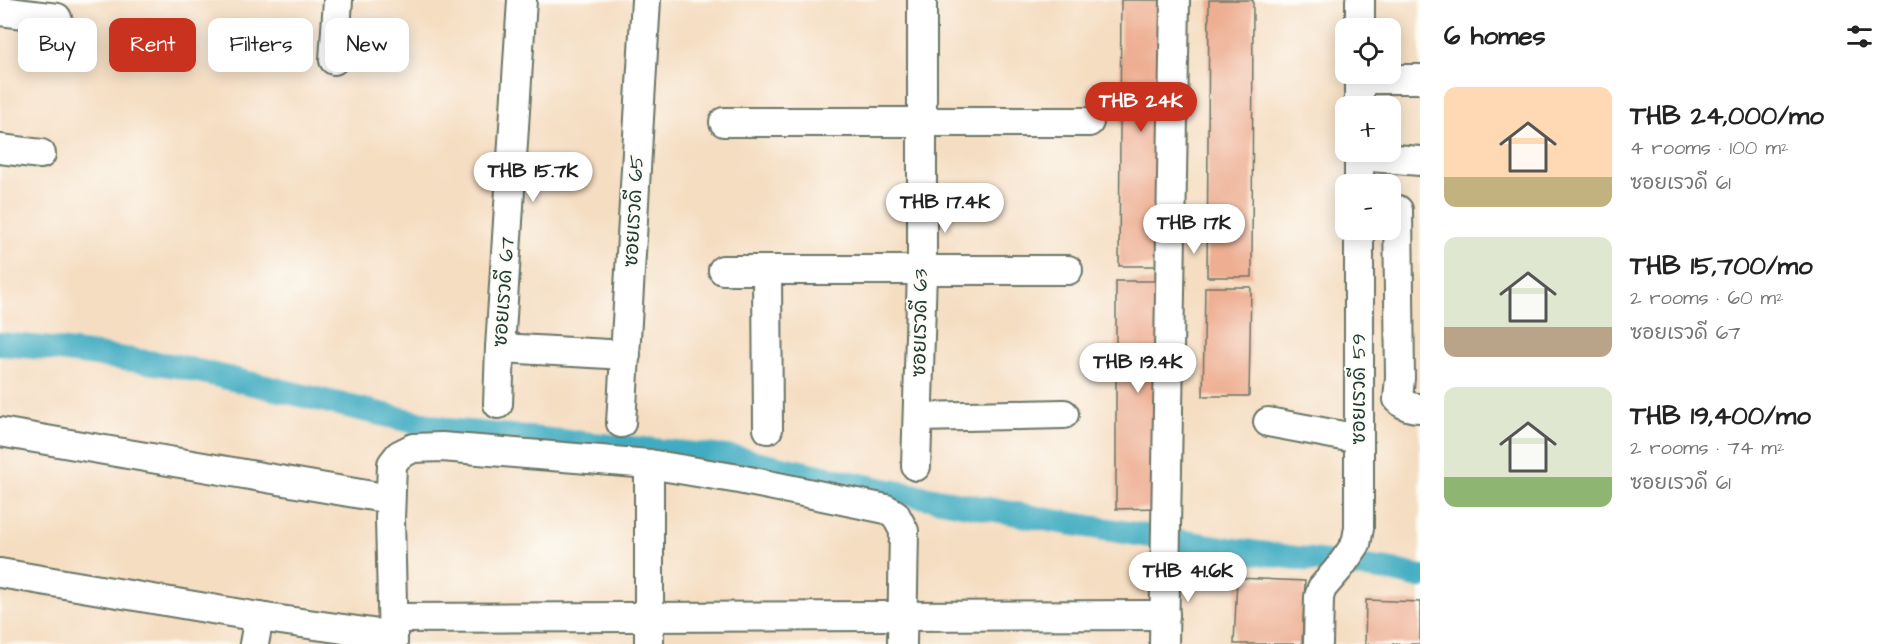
<!DOCTYPE html>
<html lang="en">
<head>
<meta charset="utf-8">
<style>
  body { margin:0; font-family:"Architects Daughter","Playpen Sans Thai",sans-serif; background:#f6f6f6; color:#222; height:100vh; display:flex; flex-direction:column; font-size:22px; white-space:nowrap }
  * { box-sizing:border-box; margin:0 }
  p { font-size:20px; color:#767676 }
  .icon { flex:none; width:33px; height:33px; fill:none; stroke:currentColor; stroke-width:2; stroke-linecap:round; stroke-linejoin:round }
  .map { position:relative; flex:1; overflow:hidden }
  .drawer { display:flex; flex-direction:column; background:#fff; width:480px }
  .drawer>* { flex:none }
  .hud { position:absolute; left:18px; top:18px; width:570px; height:54px; display:flex; gap:12px }
  .tools { position:absolute; left:1335px; top:18px; display:grid; gap:12px }
  .tools a { display:grid; place-items:center; width:66px; height:66px; border-radius:12px; background:#fff; box-shadow:0 3px 15px #0003; font-size:30px }
  .price { position:absolute; translate:-50% -51px; padding:0 14px; border-radius:21px; background:#fff; color:#222; font-size:20px; line-height:39px; filter:drop-shadow(0 2px 3px #0008) }
  .price::after { content:''; position:absolute; left:50%; top:36px; width:18px; height:14px; margin-left:-9px; background:inherit; clip-path:polygon(0 0,100% 0,50% 100%) }
  .price.active { background:#c8321e; color:#fff }
  ul { padding:0; list-style:none }
  li { display:flex; align-items:center; gap:18px; height:150px; padding:0 24px }
  li span { display:grid; place-items:center; flex:none; width:168px; height:120px; border-radius:12px; color:#555 }
  li>.icon { margin-inline-start:auto }
  span .icon { width:72px; height:72px; fill:#fffc; stroke-width:1 }
  li b { font-size:26px }
  h2 { display:flex; justify-content:space-between; align-items:center; height:72px; padding:0 24px; font-size:26px }
  .chip { padding:0 21px; border-radius:12px; background:#fff; box-shadow:0 3px 15px #0003; font-size:21px; line-height:54px }
  .chip.active { background:#c8321e; color:#fff }
  main { display:flex; flex:1; min-height:0 }
  .map>svg:first-child { display:block }
</style>
</head>
<body>
<main>
<div class="map">
<svg width="1420" height="644" viewBox="0 0 1420 644">
  <rect width="100%" height="100%" fill="#fdfcf7"/>
  <filter id="ink" filterUnits="userSpaceOnUse"><feTurbulence type="fractalNoise" baseFrequency=".0167" numOctaves="2"/><feDisplacementMap in="SourceGraphic" scale="12" xChannelSelector="R" yChannelSelector="G"/><feConvolveMatrix kernelMatrix="1 2 1 2 8 2 1 2 1" color-interpolation-filters="sRGB"/></filter>
  <filter id="wash" filterUnits="userSpaceOnUse"><feTurbulence type="fractalNoise" baseFrequency=".008" numOctaves="4" result="noise"/><feDisplacementMap in="SourceGraphic" scale="24" xChannelSelector="R" yChannelSelector="G"/><feGaussianBlur stdDeviation="1.35" result="paint"/><feColorMatrix in="noise" values="0 0 0 0 0 0 0 0 0 0 0 0 0 0 0 0 0 1.4 0 .05"/><feComposite in="paint" operator="in"/></filter>
  <g filter="url(#wash)">
    <rect width="100%" height="100%" fill="#f5ddc1"/>
    <g fill="none" stroke-linecap="round" stroke-linejoin="round">
      <polyline stroke="#41acc1" stroke-width="24" points="0,344 44,348 177,366 449,430 737,458 880,489 1060,522 1237,550 1395,571 1420,577"/>
    </g>
    <g id="blocks">
      <g fill="#eeae92">
        <polygon points="1121,0 1163,0 1161,266 1119,266"/>
        <polygon points="1209,0 1253,0 1252,277 1207,277"/>
        <polygon points="1116,281 1160,281 1159,508 1116,509"/>
        <polygon points="1205,287 1251,287 1249,396 1203,396"/>
        <polygon points="1237,578 1305,581 1302,644 1234,644"/>
        <polygon points="1366,600 1420,602 1420,644 1365,644"/>
      </g>
    </g>
  </g>
  <g filter="url(#ink)">
    <use href="#blocks" fill-opacity="0" stroke="#6a7565" stroke-width="1.5"/>
    <g fill="none" stroke-linecap="round" stroke-linejoin="round">
      <g stroke="#6a7565" stroke-width="32">
        <g id="minor">
          <polyline points="0,11 57,18"/>
          <polyline points="1360,28 1360,0"/>
          <polyline points="334,60 338,0"/>
          <polyline points="1359,79 1420,79"/>
          <polyline points="1359,106 1359,74"/>
          <polyline points="724,122 1089,122"/>
          <polyline points="0,149 41,154"/>
          <polyline points="1359,152 1359,184"/>
          <polyline points="1359,156 1420,161"/>
          <path d="M1398 210 1400 378 1398 399C1404 406 1411 408 1420 408"/>
          <polyline points="723,270 1068,270"/>
          <polyline points="767,271 768,429"/>
          <polyline points="500,348 626,355"/>
          <polyline points="498,404 500,348 522,0"/>
          <polyline points="918,417 1064,414"/>
          <polyline points="1268,422 1359,439"/>
          <polyline points="621,423 646,0"/>
          <polyline points="0,432 390,499"/>
          <polyline points="649,464 649,644"/>
          <polyline points="916,466 922,271 922,0"/>
          <polyline points="0,573 259,617 393,636"/>
          <polyline points="393,618 1165,615"/>
          <polyline points="254,644 259,617"/>
          <polyline points="393,644 390,519 392,464 399,455 413,448 442,447 649,464 739,479 886,509 895,514 904,531 902,644"/>
          <polyline points="1164,644 1175,0"/>
          <polyline points="1318,644 1319,597 1322,588 1340,567 1356,544 1359,528 1359,230"/>
        </g>
      </g>
      <use href="#minor" stroke="#fff" stroke-width="28"/>
    </g>
  </g>
  <g text-anchor="middle" dominant-baseline="central" stroke-width="4.5" stroke-linejoin="round" paint-order="stroke">
    <g font-size="20" fill="#1f3d34" stroke="#fdfcf7">
      <text transform="translate(634 211) rotate(-87)">ซอยเรวดี 65</text>
      <text transform="translate(504 292) rotate(-86)">ซอยเรวดี 67</text>
      <text transform="translate(920 323) rotate(-89)">ซอยเรวดี 63</text>
      <text transform="translate(1359 389) rotate(-90)">ซอยเรวดี 59</text>
    </g>
  </g>
</svg>
<div class="tools">
<a><svg class="icon" aria-label="locate" viewBox="0 0 24 24"><circle cx="12" cy="12" r="6"/><path d="M12 2v4M12 18v4M2 12h4M18 12h4"/></svg></a>
<a>+</a>
<a>−</a>
</div>
<b class="price active" style="left:1141px;top:133px">THB 24K</b>
<b class="price" style="left:533px;top:203px">THB 15.7K</b>
<b class="price" style="left:945px;top:234px">THB 17.4K</b>
<b class="price" style="left:1194px;top:255px">THB 17K</b>
<b class="price" style="left:1138px;top:394px">THB 19.4K</b>
<b class="price" style="left:1188px;top:603px">THB 41.6K</b>
<div class="hud">
<a class="chip">Buy</a>
<a class="chip active">Rent</a>
<a class="chip">Filters</a>
<a class="chip">New</a>
</div>
</div>
<section class="drawer">
<h2>6 homes<svg class="icon" aria-label="filters" viewBox="0 0 24 24"><path d="M4 7h16M4 17h16"/><circle cx="9" cy="7" r="2"/><circle cx="15" cy="17" r="2"/></svg></h2>
<ul>
<li><span style="background:linear-gradient(#ffd9b3 75%,#c2b280 0)"><svg class="icon" aria-label="home" viewBox="0 0 24 24"><path d="M3 11l9-7 9 7M6 9v11h12V9"/></svg></span><div><b>THB 24,000/mo</b><p>4 rooms · 100 m²</p><p>ซอยเรวดี 61</p></div></li>
<li><span style="background:linear-gradient(#dfe7d0 75%,#b9a48a 0)"><svg class="icon" aria-label="home" viewBox="0 0 24 24"><path d="M3 11l9-7 9 7M6 9v11h12V9"/></svg></span><div><b>THB 15,700/mo</b><p>2 rooms · 60 m²</p><p>ซอยเรวดี 67</p></div></li>
<li><span style="background:linear-gradient(#dfe7d0 75%,#8fb573 0)"><svg class="icon" aria-label="home" viewBox="0 0 24 24"><path d="M3 11l9-7 9 7M6 9v11h12V9"/></svg></span><div><b>THB 19,400/mo</b><p>2 rooms · 74 m²</p><p>ซอยเรวดี 61</p></div></li>
</ul>
</section>
</main>
</body>
</html>
